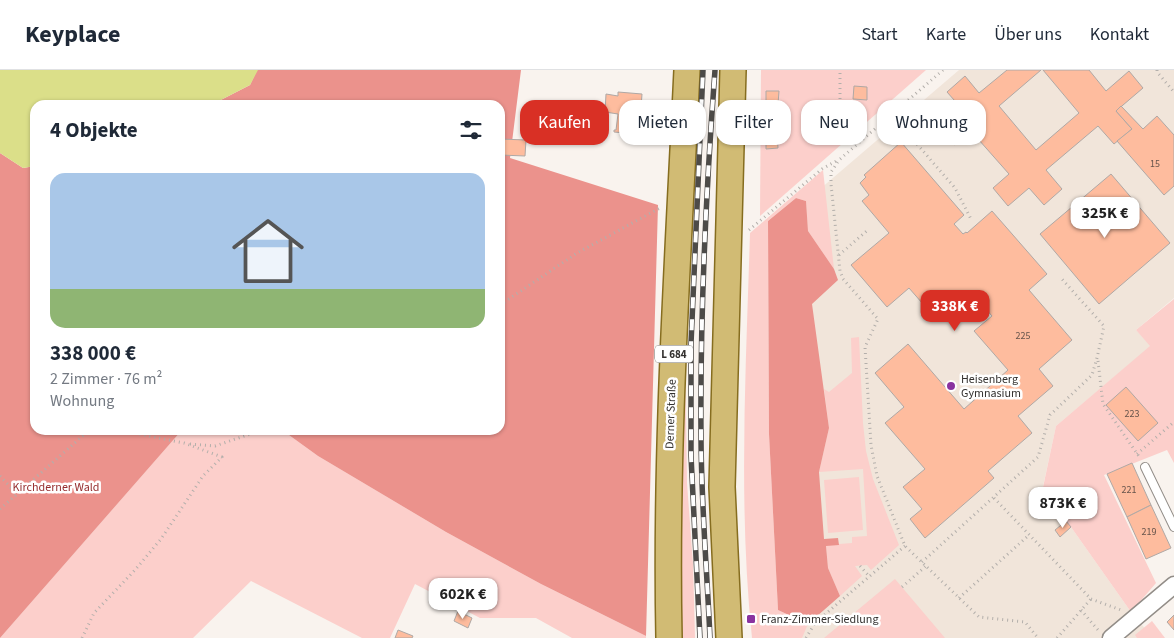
<!DOCTYPE html>
<html lang="de">
<head>
<meta charset="utf-8">
<style>
  body { margin:0; font-family:"Source Sans 3",sans-serif; background:#f2f2f3; color:#1f2937; height:100vh; display:flex; flex-direction:column; font-size:19px; white-space:nowrap }
  * { box-sizing:border-box; margin:0 }
  p { font-size:16px; color:#747a83 }
  .icon { flex:none; width:28px; height:28px; fill:none; stroke:currentColor; stroke-width:2; stroke-linecap:round; stroke-linejoin:round }
  .map { position:relative; flex:1; overflow:hidden }
  .details { position:absolute; left:30px; top:30px; width:475px; height:335px; display:flex; flex-direction:column; background:#fff; border-radius:15px; box-shadow:0 1px 4px #0004 }
  .details>* { flex:none }
  .top-card { position:absolute; left:520px; top:30px; width:475px; height:45px; display:flex; gap:10px }
  .price { position:absolute; translate:-50% -42px; padding:0 11px; border-radius:10px; background:#fff; color:#222; font-size:16px; line-height:32px; filter:drop-shadow(0 1px 2px #0008) }
  .price::after { content:''; position:absolute; left:50%; top:30px; width:15px; height:11px; margin-left:-8px; background:inherit; clip-path:polygon(0 0,100% 0,50% 100%) }
  .price.active { background:#d93025; color:#fff }
  ul { padding:0; list-style:none }
  li { display:grid; align-content:center; gap:10px; height:265px; padding:0 20px }
  li span { display:grid; place-items:center; height:155px; border-radius:15px; color:#555 }
  li>.icon { margin-inline-start:auto }
  span .icon { width:90px; height:90px; fill:#fffc; stroke-width:1 }
  li b { font-size:21px }
  h2 { display:flex; justify-content:space-between; align-items:center; height:60px; padding:0 20px; font-size:21px }
  .chip { padding:0 18px; border-radius:15px; background:#fff; box-shadow:0 1px 4px #0004; font-size:18px; line-height:45px }
  .chip.active { background:#d93025; color:#fff }
  header { display:flex; align-items:center; gap:30px; box-sizing:border-box; height:70px; padding:0 25px; background:#fff; border-bottom:1px solid #e0e1e3 }
  header strong { font-size:24px }
  nav { display:flex; gap:28px; margin-inline-start:auto; font-size:18px }
  .map>svg:first-child { display:block }
</style>
</head>
<body>
<header>
<strong>Keyplace</strong>
<nav><a>Start</a><a>Karte</a><a>Über uns</a><a>Kontakt</a></nav>
</header>
<div class="map">
<svg width="1174" height="568" viewBox="0 0 1174 568">
  <rect width="100%" height="100%" fill="#f9f3ee"/>
  <polygon fill="#f1e5da" points="959,0 1174,0 1174,228 1136,260 1151,276 1056,356 1042,421 1071,457 1131,542 1153,568 787,568 806,131"/>
  <g fill="#fccfcb">
    <polygon points="761,0 926,0 760,146"/>
    <path d="M823 100 834 199 808 161 806 131 796 128 768 151 769 364 778 540 808 554 802 568H752C738 434 746 298 750 163Z"/>
    <polygon points="1174,229 1174,393 1167,380 1104,405 1156,513 1131,542 1071,457 1042,422 1056,356 1150,276 1136,260"/>
    <polygon points="859,267 863,353 866,381 873,409 899,475 871,500 867,495 855,496 862,506 840,526 828,498 826,475 852,473 852,467 867,466 863,399 819,402 829,358 824,319 829,322 852,303 851,268"/>
    <polygon points="685,280 687,413 693,494 695,568 680,568 679,553"/>
    <polygon points="182,360 282,360 318,386 446,462 541,514 646,566 646,568 572,568 536,548 480,548 415,514 390,568 362,568 251,511 193,568 0,568"/>
    <polygon points="859,407 863,460 828,463 824,410"/>
    <polygon points="895,509 945,568 824,568"/>
    <polygon points="1152,551 1165,568 1137,568 1135,565"/>
  </g>
  <g fill="#eb928c">
    <polygon points="257,0 521,0 510,88 658,135 646,566 541,514 446,462 318,386 282,360 500,360 500,35 211,35 250,15"/>
    <polygon points="0,83 23,98 35,96 35,360 182,360 0,568"/>
    <polygon points="796,128 806,131 808,161 834,199 838,210 812,234 829,358 819,402 824,469 838,468 839,475 826,476 828,498 840,526 808,554 778,540 769,364 768,151"/>
  </g>
  <polygon fill="#dbdf89" points="0,0 258,0 250,15 211,35 35,35 35,96 23,98 0,83"/>
  <g fill="#febc9e" stroke="#afa8a5">
    <polygon points="1007,0 1041,0 999,36 1036,80 1079,43 1043,0 1089,0 1106,21 1129,1 1143,18 1116,41 1132,59 1114,74 1098,56 1046,100 1062,119 1044,135 1029,118 1008,136 993,118 1009,104 971,61 954,75 939,58 962,39 947,22 965,6 979,23"/>
    <polygon points="854,16 867,17 867,30 853,29"/>
    <polygon points="766,21 779,21 778,34 766,34"/>
    <polygon points="618,22 642,24 641,38 637,37 634,61 636,61 636,64 614,62 614,60 616,60 618,44 605,42 606,24 618,26"/>
    <polygon points="1121,36 1143,59 1157,46 1174,65 1174,116 1164,125 1117,71 1132,59 1116,41"/>
    <polygon points="777,63 778,78 766,79 766,64"/>
    <polygon points="500,69 526,70 525,86 500,85"/>
    <polygon points="901,72 964,145 954,154 963,164 966,162 967,163 992,141 1047,204 1029,220 1072,270 1039,299 1053,316 1018,346 1032,363 988,401 994,408 925,468 910,449 922,439 903,417 925,399 885,353 904,337 875,303 908,274 964,339 1008,300 974,261 992,246 970,221 936,249 909,218 887,237 851,195 889,163 862,131 869,125 860,113 866,107 864,105"/>
    <polygon points="1111,104 1170,173 1099,234 1040,164"/>
    <polygon points="1126,317 1158,353 1138,371 1106,335"/>
    <polygon points="1132,393 1151,435 1127,447 1107,404"/>
    <polygon points="1151,435 1171,478 1146,489 1127,447"/>
    <polygon points="1066,451 1071,457 1060,467 1055,460"/>
    <polygon points="458,541 472,548 468,558 454,551"/>
    <polygon points="1174,545 1174,560 1167,552"/>
    <polygon points="398,560 413,566 412,568 395,568"/>
  </g>
  <g fill="none" stroke-linecap="round" stroke-linejoin="round">
    <g stroke="#928d88" stroke-width="10">
      <polyline id="service" points="1145,397 1174,457"/>
    </g>
    <g stroke="#928d88" stroke-width="19">
      <polyline id="minor" points="1111,568 1174,515"/>
    </g>
    <g stroke="#866d1f" stroke-width="28">
      <g id="primary">
        <path d="M669 568C665 379 678 189 687 0"/>
        <polyline points="729,568 722,417 733,0"/>
      </g>
    </g>
    <g stroke="#b3afab" stroke-width="3" stroke-dasharray="1 4" stroke-linecap="butt">
      <polyline points="943,0 839,90 831,102 831,114 840,201 843,209 878,249 865,277 871,375 877,406 905,476 979,547 1025,552 1038,568"/>
      <polyline points="1157,0 1157,2 1174,22"/>
      <polyline points="840,44 840,0"/>
      <polyline points="891,44 955,118 971,149"/>
      <polyline points="749,160 822,99 838,90"/>
      <polyline points="839,185 869,159"/>
      <polyline points="500,235 577,183 660,138"/>
      <polyline points="1098,291 1103,334 1140,388"/>
      <polyline points="190,374 215,376 262,360"/>
      <polyline points="1137,384 1174,352"/>
      <polyline points="0,406 17,424"/>
      <polyline points="994,428 1091,529 1121,540"/>
      <polyline points="0,439 86,363 95,360"/>
      <polyline points="922,492 1038,387 1050,345 1092,305 1097,288 1104,256 1061,208"/>
      <polyline points="860,496 869,506"/>
      <polyline points="902,517 926,496"/>
      <polyline points="959,528 1029,465"/>
      <polyline points="1081,540 1098,560"/>
      <polyline points="82,568 94,543 135,500 161,469 203,406 222,387 184,373 119,360"/>
      <polyline points="806,568 815,553 905,476"/>
      <polyline points="1057,568 1091,529"/>
    </g>
    <use href="#service" stroke="#fff" stroke-width="8"/>
    <use href="#minor" stroke="#fff" stroke-width="16"/>
    <use href="#primary" stroke="#d1bb74" stroke-width="25"/>
    <g stroke="#4d4b48" stroke-width="5.5">
      <g id="rail">
        <polyline points="700,568 691,386 691,274 703,0"/>
        <path d="M710 568C707 500 701 432 701 364 700 242 706 121 715 0"/>
      </g>
    </g>
    <use href="#rail" stroke="#fff" stroke-width="4" stroke-dasharray="11" stroke-linecap="butt"/>
  </g>
  <g fill="#8a33a0" stroke="#fff" stroke-width="2">
    <circle cx="951" cy="316" r="5"/>
    <rect x="746" y="544" width="10" height="10" rx="2.5"/>
  </g>
  <g text-anchor="middle" dominant-baseline="central" stroke-width="5" stroke-linejoin="round" paint-order="stroke">
    <g font-size="10" fill="#66544b">
      <text x="1155" y="94">15</text>
      <text x="1023" y="266">225</text>
      <text x="1132" y="344">223</text>
      <text x="1129" y="420">221</text>
      <text x="1149" y="462">219</text>
    </g>
    <rect fill="#fff" stroke="#706f6d" stroke-width="1" x="655" y="275.5" width="38" height="17" rx="4"/>
    <g font-size="11" font-weight="bold" fill="#33312f">
      <text x="674" y="284">L 684</text>
    </g>
    <g font-size="12" fill="#33312f" stroke="#fff" text-anchor="start">
      <text x="961" y="309">Heisenberg<tspan x="961" dy="14">Gymnasium</tspan></text>
      <text x="761" y="549">Franz-Zimmer-Siedlung</text>
    </g>
    <g font-size="12" fill="#33312f" stroke="#fff">
      <text transform="translate(671 344) rotate(-88)">Derner Straße</text>
    </g>
    <g font-size="12" fill="#962e2f" stroke="#fff">
      <text x="56" y="417">Kirchderner Wald</text>
    </g>
  </g>
</svg>
<b class="price" style="left:1105px;top:169px">325K €</b>
<b class="price active" style="left:955px;top:262px">338K €</b>
<b class="price" style="left:1063px;top:459px">873K €</b>
<b class="price" style="left:463px;top:550px">602K €</b>
<div class="top-card">
<a class="chip active">Kaufen</a>
<a class="chip">Mieten</a>
<a class="chip">Filter</a>
<a class="chip">Neu</a>
<a class="chip">Wohnung</a>
</div>
<section class="details">
<h2>4 Objekte<svg class="icon" aria-label="filters" viewBox="0 0 24 24"><path d="M4 7h16M4 17h16"/><circle cx="9" cy="7" r="2"/><circle cx="15" cy="17" r="2"/></svg></h2>
<ul>
<li><span style="background:linear-gradient(#a9c7e8 75%,#8fb573 0)"><svg class="icon" aria-label="home" viewBox="0 0 24 24"><path d="M3 11l9-7 9 7M6 9v11h12V9"/></svg></span><div><b>338 000 €</b><p>2 Zimmer · 76 m²</p><p>Wohnung</p></div></li>
</ul>
</section>
</div>
</body>
</html>
